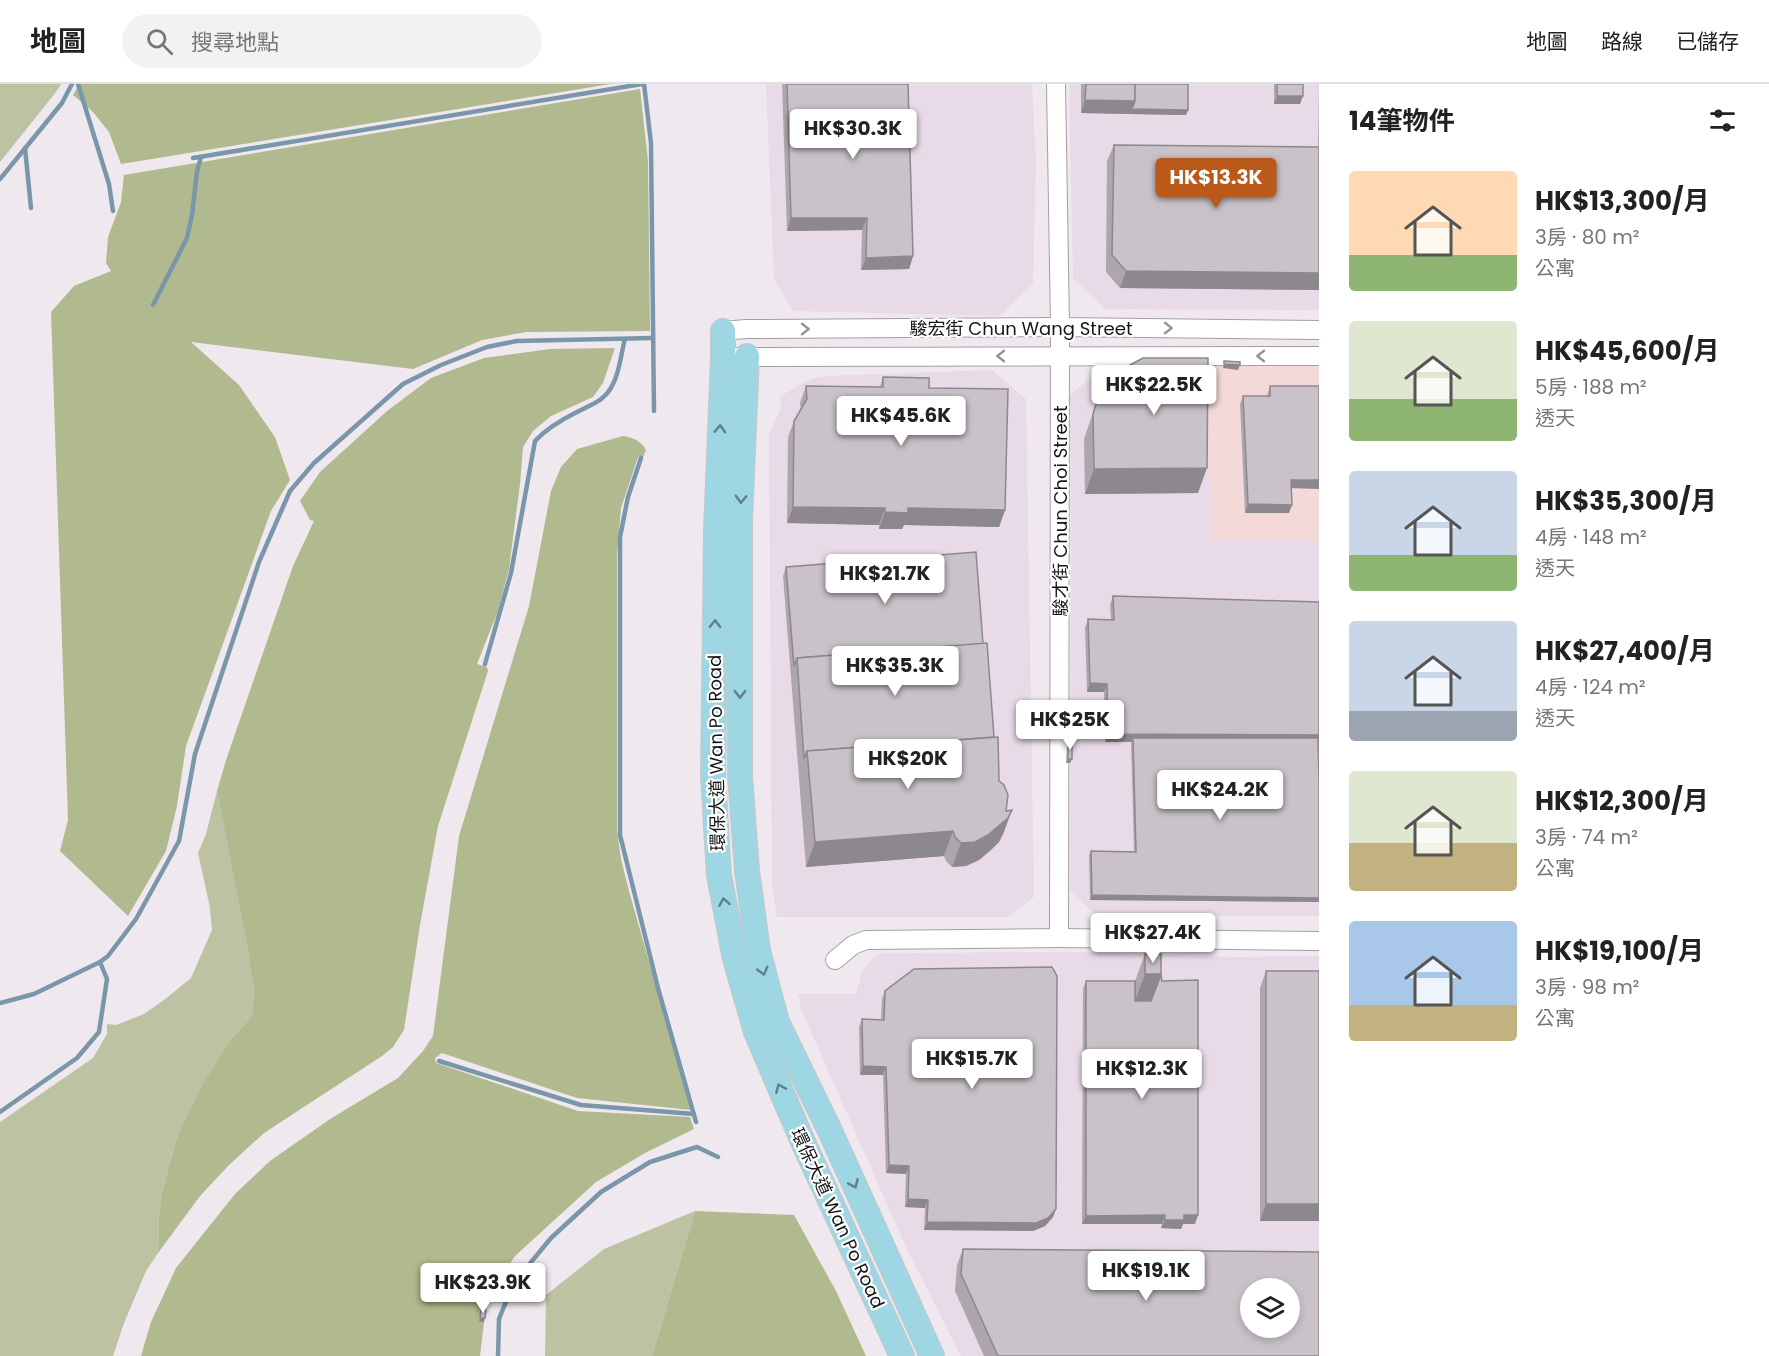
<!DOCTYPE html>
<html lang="zh-TW">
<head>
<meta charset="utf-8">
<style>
  body { margin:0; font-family:Poppins,"Noto Sans TC",sans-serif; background:#f2f2f2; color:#222; height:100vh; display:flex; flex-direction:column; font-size:22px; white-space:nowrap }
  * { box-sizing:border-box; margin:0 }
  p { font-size:20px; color:#767676 }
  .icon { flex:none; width:33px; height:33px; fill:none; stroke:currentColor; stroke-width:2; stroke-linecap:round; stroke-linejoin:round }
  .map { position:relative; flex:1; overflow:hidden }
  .details { display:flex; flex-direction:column; background:#fff; width:450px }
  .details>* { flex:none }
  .controls { position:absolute; left:1240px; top:1194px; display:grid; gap:12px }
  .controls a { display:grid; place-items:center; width:60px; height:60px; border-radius:50%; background:#fff; box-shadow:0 3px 9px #0003; font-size:30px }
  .price { position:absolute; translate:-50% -51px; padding:0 14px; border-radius:6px; background:#fff; color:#222; font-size:20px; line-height:39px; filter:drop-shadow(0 2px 3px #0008) }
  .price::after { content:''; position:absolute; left:50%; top:36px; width:18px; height:14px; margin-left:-9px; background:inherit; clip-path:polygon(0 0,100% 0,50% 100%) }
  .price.current { background:#ba5919; color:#fff }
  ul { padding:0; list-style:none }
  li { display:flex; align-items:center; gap:18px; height:150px; padding:0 30px }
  li span { display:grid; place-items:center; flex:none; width:168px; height:120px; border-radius:6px; color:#555 }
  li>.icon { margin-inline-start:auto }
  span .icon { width:72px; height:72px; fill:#fffc; stroke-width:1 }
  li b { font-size:26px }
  h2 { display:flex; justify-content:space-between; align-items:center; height:72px; padding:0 30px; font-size:26px }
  header { display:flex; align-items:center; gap:36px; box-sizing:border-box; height:84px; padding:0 30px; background:#fff; border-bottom:2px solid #e0e0e0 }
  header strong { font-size:28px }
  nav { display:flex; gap:33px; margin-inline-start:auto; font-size:21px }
  .search { width:420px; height:54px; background:#f2f2f2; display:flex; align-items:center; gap:15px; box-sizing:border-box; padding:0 21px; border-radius:33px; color:#767676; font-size:22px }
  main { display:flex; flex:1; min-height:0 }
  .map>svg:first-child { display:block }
</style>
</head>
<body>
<header>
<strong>地圖</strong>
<div class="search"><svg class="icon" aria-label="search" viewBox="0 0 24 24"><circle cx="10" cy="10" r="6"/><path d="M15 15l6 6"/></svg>搜尋地點</div>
<nav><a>地圖</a><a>路線</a><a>已儲存</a></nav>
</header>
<main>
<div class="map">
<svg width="1319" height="1272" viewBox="0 0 1319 1272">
  <rect width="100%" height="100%" fill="#f0e8ef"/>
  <polygon fill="#f4d9d9" points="1209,279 1319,280 1319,457 1209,456"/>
  <g fill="#e8dae7" fill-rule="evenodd">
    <polygon points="766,0 1032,0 1036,79 1033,200 999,232 793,227 774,195"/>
    <polygon points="1069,0 1319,0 1319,226 1105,225 1073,194"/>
    <polygon points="1209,279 1209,456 1319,457 1319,832 1096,831 1070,807 1071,455 1070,311 1107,280"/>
    <polygon points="992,286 1026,315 1034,813 1008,833 777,833 772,800 769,351 782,322 779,313 799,301 815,294 828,292"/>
    <path d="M1068 868 1236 873 1319 872V1272H961L905 1161 801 925 798 910H856L862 888 874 873 884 869ZM1251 1204H1290V1244H1251Z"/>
  </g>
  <g fill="#bdc2a3">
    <polygon points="0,0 61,0 56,8 0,78"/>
    <polygon points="217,707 250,869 254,907 252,932 232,954 177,1053 162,1108 159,1132 158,1169 146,1187 124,1239 113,1272 0,1272 0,1038 93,974 107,950 107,940 116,941 144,930 164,916 191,894 212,846 210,824 198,769 206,750"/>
    <polygon points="695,1127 652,1272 545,1272 546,1211 604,1165"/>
  </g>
  <g fill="#b1b98e">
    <polygon points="79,0 611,0 121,80 109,48 93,28 73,11"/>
    <polygon points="640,5 648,77 650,247 526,248 482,256 413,285 191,258 239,301 275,353 290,396 271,427 186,662 177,722 166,767 128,832 60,767 68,736 51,228 74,202 111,187 106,179 108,153 121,118 124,91"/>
    <polygon points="615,264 603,299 593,313 551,332 533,347 523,363 520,400 509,485 498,527 477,580 487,583 488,587 438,742 420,841 404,946 393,963 382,972 264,1049 229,1081 200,1112 158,1169 159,1132 162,1108 177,1053 203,1000 232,954 252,932 254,907 249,869 217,707 226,676 293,482 314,437 310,436 300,417 320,388 387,327 431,294 484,274 550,265"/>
    <path d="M623 352C634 354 640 356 646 366L643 373H638L621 424 617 470V746L621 775 629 807 691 1026 577 1014 442 969 435 974 436 979 578 1027 690 1033 694 1045 645 1069 596 1098 515 1172 495 1202 484 1230 479 1238H484L480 1272H141L151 1238 176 1184 235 1110 270 1077 330 1035 398 994 423 967 433 952 459 752 529 522 551 407 561 383 577 365Z"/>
    <polygon points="695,1127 794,1131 836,1207 866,1272 652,1272"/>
  </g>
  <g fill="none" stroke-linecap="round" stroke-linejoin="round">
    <g stroke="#7996aa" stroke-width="4.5">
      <polyline points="78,0 109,100 113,127"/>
      <polyline points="644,0 651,59 654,327"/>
      <polyline points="25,64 31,124"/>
      <polyline points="193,74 642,0"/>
      <polyline points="0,95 62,19 72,0"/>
      <polyline points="153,221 187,154 192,131 197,88 201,73"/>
      <polyline points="641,374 628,413 620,453 620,751 658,904 696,1038"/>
      <path d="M485 580 511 489 535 357C547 344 561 336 577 328 592 320 605 317 613 300 620 287 621 269 625 255"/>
      <polyline points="0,919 34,910 100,878 108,872 136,835 179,757 195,670 259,478 290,407 314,379 403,300 441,281 487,263 517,257 653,254"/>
      <polyline points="439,977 581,1021 694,1030"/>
      <polyline points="0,1028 77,974 99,948 107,895 100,878"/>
      <polyline points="498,1272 499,1235 513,1200 551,1154 601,1108 650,1078 697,1063 718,1073"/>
    </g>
    <g stroke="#a69ea5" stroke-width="20">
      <g id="minor">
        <polyline points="1056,0 1060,243 1059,854"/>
        <polyline points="723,247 746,245 1060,243 1319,246"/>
        <polyline points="734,273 1319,272"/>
        <polyline points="835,876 853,861 866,856 1059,854 1319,857"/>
      </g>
    </g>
    <g stroke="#c7c7c7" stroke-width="26">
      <g id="major">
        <polyline points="723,247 723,274 716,447 713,693 719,791 735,875 756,948 803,1058 902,1272"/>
        <polyline points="747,272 740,436 740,692 747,787 758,866 777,938 830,1047 932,1272"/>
      </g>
    </g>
    <use href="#minor" stroke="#fff" stroke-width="18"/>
    <use href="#major" stroke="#9ed6e3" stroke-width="24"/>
  </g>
  <g fill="#ada7ad">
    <polygon points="782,0 908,0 913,172 909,185 861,186 862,146 787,147"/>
    <polygon points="1081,0 1188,0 1188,26 1186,31 1130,30 1130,29 1130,30 1081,29"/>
    <polygon points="1274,0 1303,0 1300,20 1274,20"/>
    <polygon points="1319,0 1319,206 1120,204 1106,188 1107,77 1114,61 1318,63"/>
    <polygon points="883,293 929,304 1005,426 999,443 904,441 902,445 879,445 879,441 787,439 788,353 794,337 801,326 800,319 806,302 880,303"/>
    <polygon points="1270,302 1291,404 1289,429 1245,429 1240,320 1243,312 1267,312"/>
    <polygon points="1098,314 1198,409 1085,410 1084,355"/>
    <polygon points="786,483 983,560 999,697 1006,727 1012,726 1003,750 999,758 979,776 966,782 952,783 946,777 944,772 806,783 783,492"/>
    <polygon points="1113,512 1318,659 1319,697 1319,818 1090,816 1089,771 1091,767 1134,768 1131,658 1105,658 1104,608 1087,608 1085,544 1088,535 1111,536 1110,521"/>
    <polygon points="1068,659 1072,675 1070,679 1066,679 1067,663"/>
    <polygon points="1145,870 1161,890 1195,1140 1183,1140 1181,1145 1161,1144 1162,1140 1082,1140 1083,905 1086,897 1135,897"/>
    <polygon points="1266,887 1319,1137 1260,1137 1260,904"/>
    <polygon points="885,907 1056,1125 1053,1133 1045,1142 1033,1147 924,1146 925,1124 905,1123 906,1090 886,1089 883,991 860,991 859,943 862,935 881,936 882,915"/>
    <polygon points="963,1165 1319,1272 984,1272 955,1207 957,1181"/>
  </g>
  <g fill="#8d888d">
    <polygon points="1277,12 1303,12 1300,20 1274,20"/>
    <polygon points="1085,16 1135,17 1130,30 1081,29"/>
    <polygon points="1132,25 1188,26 1186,31 1130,30"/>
    <polygon points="791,134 867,134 862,146 787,147"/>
    <polygon points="913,172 909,185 861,186 866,174"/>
    <polygon points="1126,187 1319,189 1319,206 1120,204"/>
    <polygon points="1224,280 1240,281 1238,286 1223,284"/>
    <polygon points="1207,384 1198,409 1085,410 1094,385"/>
    <polygon points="1291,396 1319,396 1319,405 1288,404"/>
    <polygon points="1248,420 1292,421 1289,429 1245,429"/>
    <polygon points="793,423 885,424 879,441 787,439"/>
    <polygon points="908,424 1005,426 999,443 904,441 902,445 879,445 885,428"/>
    <polygon points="1090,599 1107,600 1104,608 1087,608"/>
    <polygon points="1108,650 1319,651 1319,659 1133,658 1133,654 1131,658 1105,658"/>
    <polygon points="1068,675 1072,675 1070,679 1066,679"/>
    <polygon points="1012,726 1003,750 999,758 990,767 979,776 966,782 952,783 961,759"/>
    <polygon points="953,747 944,772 806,783 815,758"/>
    <polygon points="1092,811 1319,814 1319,818 1090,816"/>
    <polygon points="1152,840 1168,840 1166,844 1151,844"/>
    <polygon points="1145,890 1161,890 1148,925 1132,925"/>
    <polygon points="863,982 886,983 883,991 860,991"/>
    <polygon points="889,1081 909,1082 906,1090 886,1089"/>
    <polygon points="908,1115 928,1116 925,1124 905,1123"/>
    <polygon points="1266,1120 1319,1120 1319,1137 1260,1137"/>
    <polygon points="1056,1125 1053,1133 1045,1142 1033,1147 924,1146 927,1138"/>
    <polygon points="1165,1131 1162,1140 1082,1140 1086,1132"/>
    <polygon points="1184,1131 1198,1131 1195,1140 1183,1140 1181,1145 1161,1144 1165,1136"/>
    <polygon points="480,1234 485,1234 484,1238 479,1238"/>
  </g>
  <g fill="#c9c2c9" stroke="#8d888d" stroke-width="1.5" fill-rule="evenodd">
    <polygon points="787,0 908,0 913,172 866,174 867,134 791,134"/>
    <polygon points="1086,0 1135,0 1135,17 1085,16"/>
    <polygon points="1135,0 1188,0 1188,26 1132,25 1135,17"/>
    <rect x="1277" y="0" width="26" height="12"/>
    <polygon points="1114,61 1319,63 1319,189 1126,187 1112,171"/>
    <polygon points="1143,274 1208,274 1207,384 1094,385 1093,330 1098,314 1108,298 1130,281"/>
    <polygon points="1224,277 1240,278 1240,281 1224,280"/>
    <polygon points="883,293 929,294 929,304 1008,305 1005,426 908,424 908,429 885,428 885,424 793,423 794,337 807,315 806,302 883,303"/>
    <polygon points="1270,302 1319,302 1319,396 1291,396 1292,421 1248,420 1243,312 1270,312"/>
    <polygon points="976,468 983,560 797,574 794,582 786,483"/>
    <polygon points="1113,512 1319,518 1319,651 1108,650 1107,600 1090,599 1088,535 1114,536"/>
    <polygon points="987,559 994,653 807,667 804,675 797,574"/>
    <polygon points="998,653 999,697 1004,701 1008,711 1006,727 1012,726 1008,734 988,751 975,758 961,759 955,753 953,747 815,758 807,667"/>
    <polygon points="1133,654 1318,654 1319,697 1319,814 1092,811 1091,767 1136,768"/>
    <rect x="1068" y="659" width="4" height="16"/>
    <rect x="1152" y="836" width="16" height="4"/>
    <rect x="1145" y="870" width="16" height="20"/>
    <polygon points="1052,883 1057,892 1056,1125 1048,1134 1036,1139 927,1138 928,1116 908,1115 909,1082 889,1081 886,983 863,982 862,935 884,936 885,907 914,885"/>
    <rect x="1266" y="887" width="53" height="233"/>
    <polygon points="1161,891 1162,897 1198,896 1198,1131 1184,1131 1184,1136 1165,1136 1165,1131 1086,1132 1086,897 1135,897 1135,917 1151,917"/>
    <path d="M963 1165 1319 1168V1272H998L961 1190ZM1251 1204H1290V1244H1251Z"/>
    <polygon points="481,1226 486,1226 485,1234 480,1234"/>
  </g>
  <defs><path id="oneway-chevron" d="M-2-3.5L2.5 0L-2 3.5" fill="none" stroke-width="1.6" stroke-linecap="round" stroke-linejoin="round" transform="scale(1.5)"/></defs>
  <g stroke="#969596">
    <use href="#oneway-chevron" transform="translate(1168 244) rotate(1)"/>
    <use href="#oneway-chevron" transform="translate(805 245)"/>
    <use href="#oneway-chevron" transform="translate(1001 272) rotate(180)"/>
    <use href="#oneway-chevron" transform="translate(1261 272) rotate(180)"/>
  </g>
  <g stroke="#617f87">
    <use href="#oneway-chevron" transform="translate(720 345) rotate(-87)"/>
    <use href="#oneway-chevron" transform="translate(741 415) rotate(92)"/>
    <use href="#oneway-chevron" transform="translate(715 540) rotate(-89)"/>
    <use href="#oneway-chevron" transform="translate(740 610) rotate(90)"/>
    <use href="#oneway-chevron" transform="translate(724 818) rotate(-100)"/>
    <use href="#oneway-chevron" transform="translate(763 887) rotate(75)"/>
    <use href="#oneway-chevron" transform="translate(780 1004) rotate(-113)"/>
    <use href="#oneway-chevron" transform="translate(854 1100) rotate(66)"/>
  </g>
  <g text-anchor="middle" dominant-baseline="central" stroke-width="4.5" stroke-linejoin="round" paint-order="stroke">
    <g font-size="18" fill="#161416" stroke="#fff">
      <text x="1021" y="244">駿宏街 Chun Wang Street</text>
      <text transform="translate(1060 427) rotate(-90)">駿才街 Chun Choi Street</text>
      <text transform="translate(716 669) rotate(-91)">環保大道 Wan Po Road</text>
      <text transform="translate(838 1134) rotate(65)">環保大道 Wan Po Road</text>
    </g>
  </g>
</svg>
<div class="controls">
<a><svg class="icon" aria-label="layers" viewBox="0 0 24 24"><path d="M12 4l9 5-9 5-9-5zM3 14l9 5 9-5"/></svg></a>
</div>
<b class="price" style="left:853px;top:76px">HK$30.3K</b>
<b class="price current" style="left:1216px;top:125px">HK$13.3K</b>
<b class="price" style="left:1154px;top:332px">HK$22.5K</b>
<b class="price" style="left:901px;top:363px">HK$45.6K</b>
<b class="price" style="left:885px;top:521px">HK$21.7K</b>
<b class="price" style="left:895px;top:613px">HK$35.3K</b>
<b class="price" style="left:1070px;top:667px">HK$25K</b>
<b class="price" style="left:908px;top:706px">HK$20K</b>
<b class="price" style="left:1220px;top:737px">HK$24.2K</b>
<b class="price" style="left:1153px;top:880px">HK$27.4K</b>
<b class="price" style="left:972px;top:1006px">HK$15.7K</b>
<b class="price" style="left:1142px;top:1016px">HK$12.3K</b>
<b class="price" style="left:1146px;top:1218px">HK$19.1K</b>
<b class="price" style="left:483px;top:1230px">HK$23.9K</b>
</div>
<section class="details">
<h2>14筆物件<svg class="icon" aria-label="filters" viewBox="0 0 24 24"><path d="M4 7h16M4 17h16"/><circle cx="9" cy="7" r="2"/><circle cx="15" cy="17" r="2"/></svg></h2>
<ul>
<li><span style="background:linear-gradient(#ffd9b3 70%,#8fb573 0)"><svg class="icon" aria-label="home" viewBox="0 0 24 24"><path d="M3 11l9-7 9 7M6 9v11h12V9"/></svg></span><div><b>HK$13,300/月</b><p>3房 · 80 m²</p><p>公寓</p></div></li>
<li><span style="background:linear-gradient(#dfe7d0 65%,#8fb573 0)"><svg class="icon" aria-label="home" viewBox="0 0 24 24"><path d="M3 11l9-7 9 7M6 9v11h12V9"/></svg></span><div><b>HK$45,600/月</b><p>5房 · 188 m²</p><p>透天</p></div></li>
<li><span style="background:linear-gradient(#c9d6e8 70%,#8fb573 0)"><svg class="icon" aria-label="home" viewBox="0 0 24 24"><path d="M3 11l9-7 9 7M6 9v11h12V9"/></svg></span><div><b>HK$35,300/月</b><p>4房 · 148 m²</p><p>透天</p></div></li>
<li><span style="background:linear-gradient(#c9d6e8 75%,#9aa5b1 0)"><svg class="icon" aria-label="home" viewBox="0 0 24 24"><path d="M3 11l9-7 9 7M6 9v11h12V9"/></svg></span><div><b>HK$27,400/月</b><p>4房 · 124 m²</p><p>透天</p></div></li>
<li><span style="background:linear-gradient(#dfe7d0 60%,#c2b280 0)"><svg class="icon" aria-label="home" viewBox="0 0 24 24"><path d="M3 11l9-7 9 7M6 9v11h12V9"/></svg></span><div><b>HK$12,300/月</b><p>3房 · 74 m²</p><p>公寓</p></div></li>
<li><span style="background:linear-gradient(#a9c7e8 70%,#c2b280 0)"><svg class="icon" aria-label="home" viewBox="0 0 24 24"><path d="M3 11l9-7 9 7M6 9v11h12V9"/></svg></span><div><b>HK$19,100/月</b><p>3房 · 98 m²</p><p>公寓</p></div></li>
</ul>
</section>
</main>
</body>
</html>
